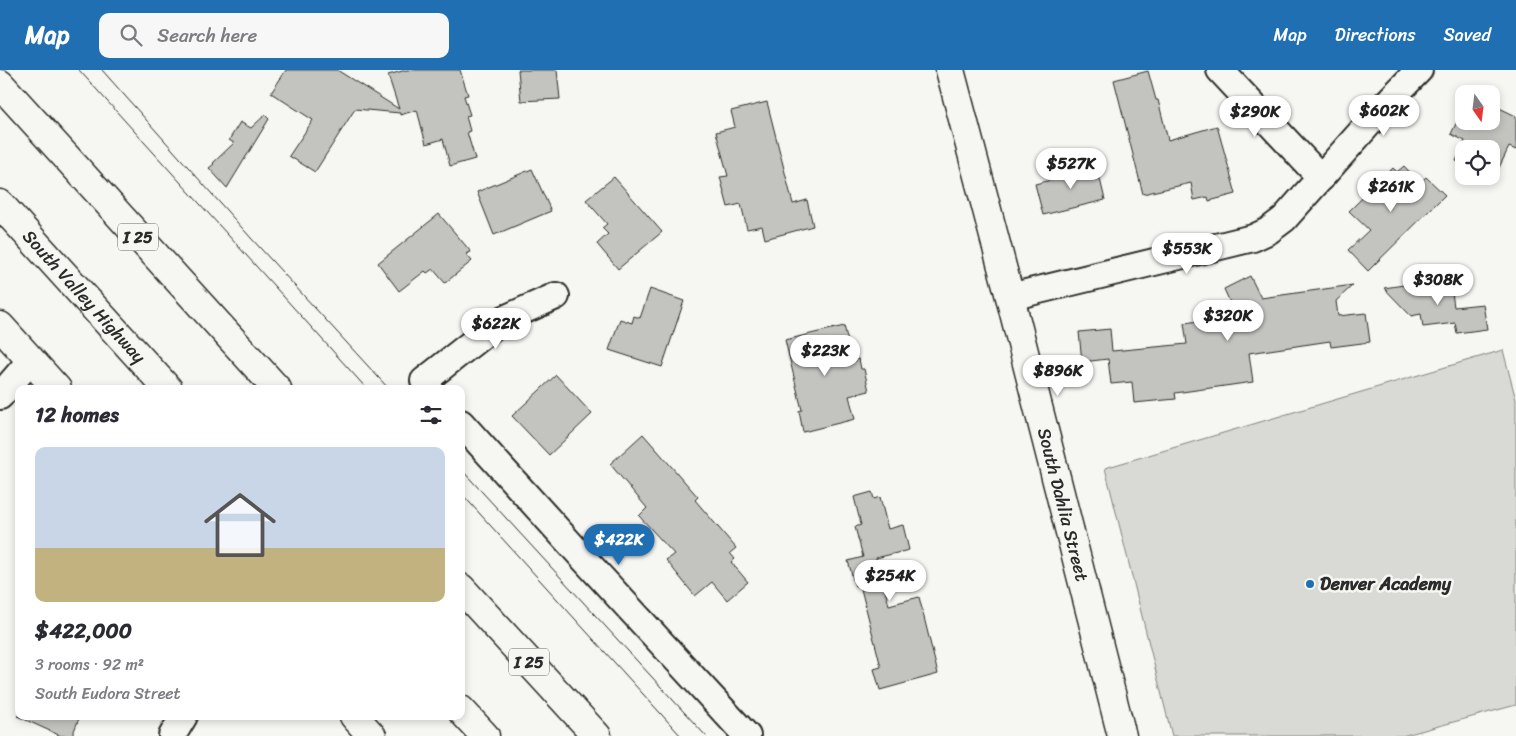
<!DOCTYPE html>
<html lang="en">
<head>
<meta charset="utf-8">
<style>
  body { margin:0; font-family:Sriracha,sans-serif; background:#f7f7f7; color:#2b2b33; height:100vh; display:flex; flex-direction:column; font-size:19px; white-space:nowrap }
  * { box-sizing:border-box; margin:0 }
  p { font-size:16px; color:#7c7c81 }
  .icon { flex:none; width:28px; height:28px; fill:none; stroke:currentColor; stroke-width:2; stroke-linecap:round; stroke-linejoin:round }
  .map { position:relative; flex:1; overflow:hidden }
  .sheet { position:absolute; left:15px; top:315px; width:450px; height:335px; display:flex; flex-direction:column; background:#fff; border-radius:10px; box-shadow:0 2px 8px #0003 }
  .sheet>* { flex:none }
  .needle { width:32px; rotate:166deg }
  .buttons { position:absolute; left:1455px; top:15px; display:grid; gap:10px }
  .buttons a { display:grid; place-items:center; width:45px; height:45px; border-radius:10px; background:#fff; box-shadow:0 2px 8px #0003; font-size:25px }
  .price { position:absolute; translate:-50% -42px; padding:0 11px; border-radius:18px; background:#fff; color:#222; font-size:16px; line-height:32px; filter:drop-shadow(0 1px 2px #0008) }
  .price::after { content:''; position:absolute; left:50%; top:30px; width:15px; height:11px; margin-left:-8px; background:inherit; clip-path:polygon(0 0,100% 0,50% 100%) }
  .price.active { background:#1f6fb2; color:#fff }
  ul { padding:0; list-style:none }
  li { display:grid; align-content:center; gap:10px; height:265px; padding:0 20px }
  li span { display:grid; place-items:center; height:155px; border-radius:10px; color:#555 }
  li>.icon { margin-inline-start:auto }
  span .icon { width:90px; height:90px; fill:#fffc; stroke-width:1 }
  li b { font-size:21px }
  h2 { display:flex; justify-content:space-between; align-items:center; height:60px; padding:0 20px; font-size:21px }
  header { display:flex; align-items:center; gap:30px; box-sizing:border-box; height:70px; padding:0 25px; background:#1f6fb2; color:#fff }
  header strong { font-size:24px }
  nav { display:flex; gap:28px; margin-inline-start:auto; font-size:18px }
  .search { width:350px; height:45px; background:#f7f7f7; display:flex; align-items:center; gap:12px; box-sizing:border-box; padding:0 18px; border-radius:10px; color:#7c7c81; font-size:19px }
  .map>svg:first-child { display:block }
</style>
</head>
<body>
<header>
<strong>Map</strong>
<div class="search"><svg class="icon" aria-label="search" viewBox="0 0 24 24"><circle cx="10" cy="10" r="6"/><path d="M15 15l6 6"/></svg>Search here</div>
<nav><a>Map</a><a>Directions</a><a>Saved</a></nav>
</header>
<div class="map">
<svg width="1516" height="666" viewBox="0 0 1516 666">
  <rect width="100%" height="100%" fill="#f6f6f2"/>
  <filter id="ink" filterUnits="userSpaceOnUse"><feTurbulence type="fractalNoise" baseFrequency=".02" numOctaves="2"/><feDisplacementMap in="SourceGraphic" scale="10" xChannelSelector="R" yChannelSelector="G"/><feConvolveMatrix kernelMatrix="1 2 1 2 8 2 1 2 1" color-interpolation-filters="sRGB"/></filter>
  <g filter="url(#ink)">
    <polygon fill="#d9d9d5" stroke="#828280" points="1503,280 1516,330 1516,635 1402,666 1172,666 1105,398"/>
    <g fill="#c3c3c0" stroke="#2b2b2b">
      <polygon points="286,0 337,0 399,39 388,5 406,0 460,0 468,25 464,26 470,45 466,46 470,61 467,62 475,89 450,96 443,69 426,74 417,40 400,45 400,43 355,39 315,102 289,86 313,50 271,23"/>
      <polygon points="518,0 557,0 560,29 521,31"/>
      <polygon points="1148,1 1156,30 1158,30 1168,70 1217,56 1236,124 1209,131 1208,127 1194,130 1191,113 1143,124 1114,10"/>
      <polygon points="767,32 793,134 807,130 813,156 765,169 762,156 747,159 741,134 728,137 720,107 728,106 716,62 735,57 731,41"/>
      <polygon points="1491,34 1516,46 1516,80 1509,77 1494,108 1490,106 1491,79 1464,79 1464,94 1456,91 1465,71 1451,64 1464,37 1464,51 1491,51"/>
      <polygon points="265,45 269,49 227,118 209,98 214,94 213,93 234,73 229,70 240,52 251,58"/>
      <polygon points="1096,92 1105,130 1043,145 1035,114 1071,105 1069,99"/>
      <polygon points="1404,96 1420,113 1426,107 1445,125 1368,201 1348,180 1369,160 1349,141 1393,98 1397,102"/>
      <polygon points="532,99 551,141 494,165 477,122"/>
      <polygon points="614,107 662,162 618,199 597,174 608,164 602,158 607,154 586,130"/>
      <polygon points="439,144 471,182 466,184 472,191 445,213 433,199 427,203 425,201 399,221 378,193"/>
      <polygon points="1250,206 1261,228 1353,215 1336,231 1338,246 1366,243 1370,272 1331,277 1330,271 1249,283 1253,312 1175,323 1176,329 1134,333 1132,312 1111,314 1108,289 1082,292 1079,262 1110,259 1112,281 1187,274 1184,253 1236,246 1224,219"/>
      <polygon points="1450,208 1454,237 1483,234 1487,259 1457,263 1455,253 1423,257 1421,244 1411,246 1384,218"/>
      <polygon points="650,219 684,231 662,297 609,280 620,249 632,253 634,246 640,248"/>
      <polygon points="844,256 853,291 859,289 861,299 864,299 869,321 849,326 855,349 803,362 799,341 802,340 785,270"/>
      <polygon points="556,305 592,344 549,385 512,346"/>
      <polygon points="643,364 698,427 695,430 736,478 730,483 735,489 731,492 748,512 727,530 712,512 695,526 666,490 674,484 639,446 647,438 610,394"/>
      <polygon points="872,422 874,429 880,427 888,459 903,455 909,480 876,488 889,535 919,527 938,604 880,620 874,599 881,597 860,515 855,516 848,491 863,487 855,457 861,455 854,427"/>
      <polygon points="17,646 80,646 72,666 61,666"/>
    </g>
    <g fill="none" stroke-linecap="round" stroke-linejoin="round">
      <g stroke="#2b2b2b" stroke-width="30">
        <g id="street">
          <polyline points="1220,0 1321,108"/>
          <polyline points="1010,227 1253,168 1268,161 1284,149 1387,33 1419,0"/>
          <polyline points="430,319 424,311 500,251 556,226"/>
          <polyline points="0,326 31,290"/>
          <polyline points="461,353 584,489 747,666"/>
          <polyline points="172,666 184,646"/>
        </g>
      </g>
      <g stroke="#2b2b2b" stroke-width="31">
        <g id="secondary">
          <path id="s1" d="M950 0 1010 227 1122 666"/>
          <polyline points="0,256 57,319"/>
          <polyline points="354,646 372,666"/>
        </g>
      </g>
      <g stroke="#2b2b2b" stroke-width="31">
        <g id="highway">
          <polyline points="0,14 277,319"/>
          <path id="s2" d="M0 134 168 319"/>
          <polyline points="461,518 597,666"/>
          <polyline points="461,640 485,666"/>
        </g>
      </g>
      <use href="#street" stroke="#f6f6f2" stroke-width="26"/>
      <use href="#secondary" stroke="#f6f6f2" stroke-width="28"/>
      <use href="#highway" stroke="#f6f6f2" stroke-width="28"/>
      <g stroke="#2b2b2b" stroke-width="1">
        <polyline points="79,0 367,319"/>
        <polyline points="102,0 251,168 389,319"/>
        <polyline points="461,399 706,666"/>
        <polyline points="461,423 681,666"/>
      </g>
    </g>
  </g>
  <circle fill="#1f6fb2" stroke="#f6f6f2" stroke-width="2" cx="1310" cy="514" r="5"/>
  <g text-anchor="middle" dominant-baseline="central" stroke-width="5" stroke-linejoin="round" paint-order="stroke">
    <g fill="#f6f6f2" stroke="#686867" stroke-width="1">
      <rect x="118" y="153.5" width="40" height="27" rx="4"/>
      <rect x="509" y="578.5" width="40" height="27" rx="4"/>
    </g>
    <g font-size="16" font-weight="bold" fill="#2b2b2b">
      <text x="138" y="167">I 25</text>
      <text x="529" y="592">I 25</text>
    </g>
    <g font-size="18" fill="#2b2b2b" stroke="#f6f6f2">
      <text stroke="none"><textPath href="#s2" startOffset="125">South Valley Highway</textPath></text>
      <text stroke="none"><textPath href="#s1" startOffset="449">South Dahlia Street</textPath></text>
    </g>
    <g font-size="18" font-weight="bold" fill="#2b2b2b" stroke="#f6f6f2" text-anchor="start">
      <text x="1320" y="514">Denver Academy</text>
    </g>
  </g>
</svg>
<div class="buttons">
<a><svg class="needle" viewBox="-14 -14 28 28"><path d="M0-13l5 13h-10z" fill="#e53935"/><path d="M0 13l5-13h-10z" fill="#7c7c81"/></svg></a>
<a><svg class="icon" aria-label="locate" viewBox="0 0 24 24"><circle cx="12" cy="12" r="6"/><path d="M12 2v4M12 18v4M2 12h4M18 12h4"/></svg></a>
</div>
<b class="price" style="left:1384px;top:67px">$602K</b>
<b class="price" style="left:1255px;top:68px">$290K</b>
<b class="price" style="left:1071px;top:120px">$527K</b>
<b class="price" style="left:1391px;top:143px">$261K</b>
<b class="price" style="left:1187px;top:205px">$553K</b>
<b class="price" style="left:1438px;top:236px">$308K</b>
<b class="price" style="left:1228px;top:272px">$320K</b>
<b class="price" style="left:496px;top:280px">$622K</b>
<b class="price" style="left:825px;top:307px">$223K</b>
<b class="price" style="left:1058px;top:327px">$896K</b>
<b class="price active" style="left:619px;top:496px">$422K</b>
<b class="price" style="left:890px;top:532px">$254K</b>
<section class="sheet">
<h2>12 homes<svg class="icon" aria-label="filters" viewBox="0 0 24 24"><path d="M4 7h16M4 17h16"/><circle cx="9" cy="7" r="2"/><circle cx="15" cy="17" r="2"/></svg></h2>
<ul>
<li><span style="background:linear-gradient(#c9d6e8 65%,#c2b280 0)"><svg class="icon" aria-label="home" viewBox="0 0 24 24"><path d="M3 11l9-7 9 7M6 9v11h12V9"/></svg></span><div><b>$422,000</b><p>3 rooms · 92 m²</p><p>South Eudora Street</p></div></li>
</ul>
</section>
</div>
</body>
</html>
